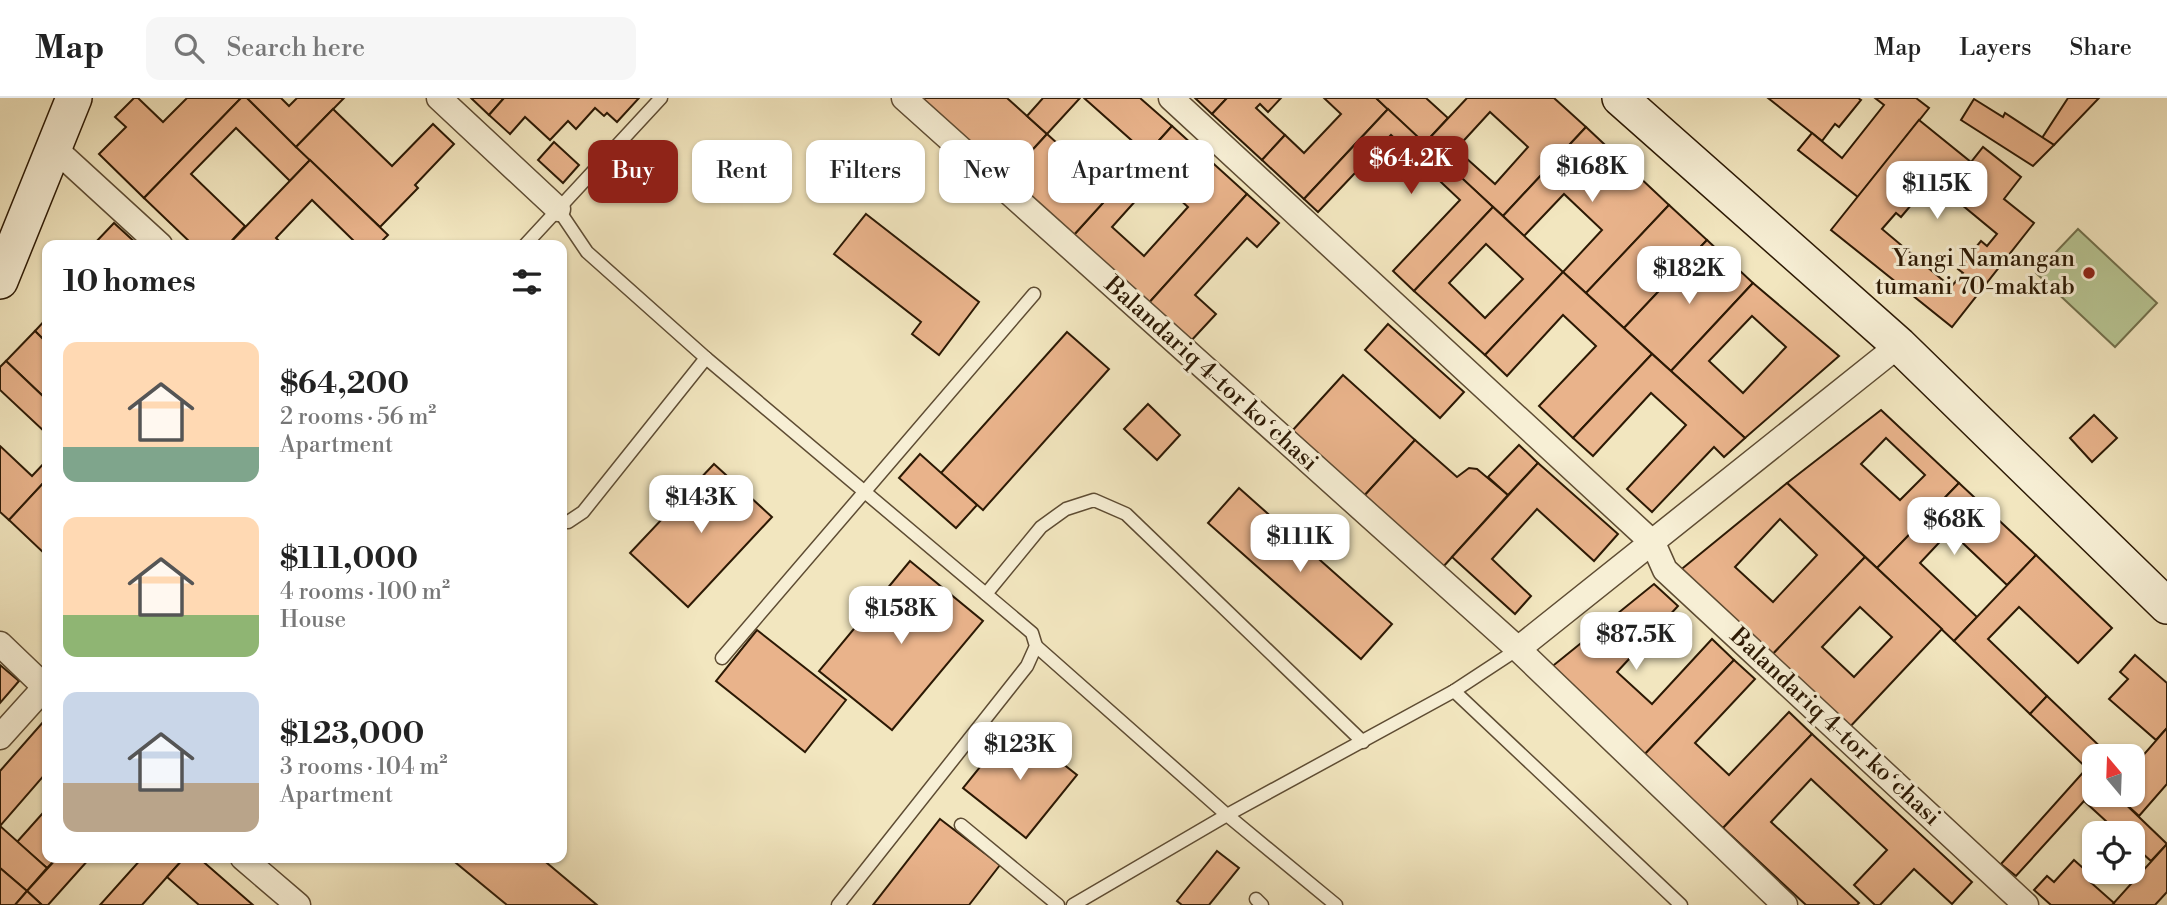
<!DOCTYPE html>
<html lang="en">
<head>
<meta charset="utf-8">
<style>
  body { margin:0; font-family:"Libre Bodoni",serif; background:#f6f6f6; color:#222; height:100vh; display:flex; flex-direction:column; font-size:26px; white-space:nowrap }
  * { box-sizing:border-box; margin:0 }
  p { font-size:23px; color:#767676 }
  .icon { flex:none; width:38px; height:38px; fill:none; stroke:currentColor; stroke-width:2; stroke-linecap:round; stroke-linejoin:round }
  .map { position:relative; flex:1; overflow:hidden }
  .details { position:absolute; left:42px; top:142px; width:525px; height:623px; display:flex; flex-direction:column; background:#fff; border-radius:14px; box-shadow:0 2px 5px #0004 }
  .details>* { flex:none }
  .banner { position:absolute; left:588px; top:42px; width:665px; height:63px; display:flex; gap:14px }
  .needle { width:46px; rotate:341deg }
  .controls { position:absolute; left:2082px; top:646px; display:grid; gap:14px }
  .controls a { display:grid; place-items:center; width:63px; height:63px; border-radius:14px; background:#fff; box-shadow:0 2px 5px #0004; font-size:35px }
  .price { position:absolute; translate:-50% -60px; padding:0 16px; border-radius:14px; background:#fff; color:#222; font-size:23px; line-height:46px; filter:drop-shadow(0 2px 4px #0008) }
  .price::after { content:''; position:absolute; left:50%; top:42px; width:21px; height:16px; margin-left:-10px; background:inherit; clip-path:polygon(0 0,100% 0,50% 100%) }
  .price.selected { background:#8f2418; color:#fff }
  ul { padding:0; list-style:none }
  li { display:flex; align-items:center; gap:21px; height:175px; padding:0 21px }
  li span { display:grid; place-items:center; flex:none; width:196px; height:140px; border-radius:14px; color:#555 }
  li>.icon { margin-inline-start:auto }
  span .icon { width:84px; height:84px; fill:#fffc; stroke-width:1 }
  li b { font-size:30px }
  h2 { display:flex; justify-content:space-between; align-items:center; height:84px; padding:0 21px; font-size:30px }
  .tag { padding:0 24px; border-radius:14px; background:#fff; box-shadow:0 2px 5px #0004; font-size:24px; line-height:63px }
  .tag.selected { background:#8f2418; color:#fff }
  header { display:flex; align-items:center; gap:42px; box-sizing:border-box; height:98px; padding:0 35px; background:#fff; border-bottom:2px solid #e0e0e0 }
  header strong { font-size:33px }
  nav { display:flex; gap:38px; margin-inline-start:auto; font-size:24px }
  .search { width:490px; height:63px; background:#f6f6f6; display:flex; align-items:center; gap:18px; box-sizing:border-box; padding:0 24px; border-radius:14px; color:#767676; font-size:26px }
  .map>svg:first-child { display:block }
</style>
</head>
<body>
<header>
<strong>Map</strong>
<div class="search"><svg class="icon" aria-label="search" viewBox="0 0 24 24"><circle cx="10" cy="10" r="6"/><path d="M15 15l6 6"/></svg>Search here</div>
<nav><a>Map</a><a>Layers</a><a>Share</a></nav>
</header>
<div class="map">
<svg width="2167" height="807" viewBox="0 0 2167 807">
  <rect width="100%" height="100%" fill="#f2e6bf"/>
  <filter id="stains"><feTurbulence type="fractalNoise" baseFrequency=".00286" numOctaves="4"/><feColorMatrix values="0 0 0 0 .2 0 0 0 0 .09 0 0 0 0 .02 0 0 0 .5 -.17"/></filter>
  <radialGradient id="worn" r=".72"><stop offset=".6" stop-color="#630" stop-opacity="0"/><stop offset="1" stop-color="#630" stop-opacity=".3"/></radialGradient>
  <polygon fill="#b8c694" stroke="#72704c" stroke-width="2" points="2078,131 2157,205 2115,249 2036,175"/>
  <g fill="#e9b38b" stroke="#2c1904" stroke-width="2" fill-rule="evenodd">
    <polygon points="134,0 138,0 163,24 187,0 241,0 144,100 99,56 126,29 115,19"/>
    <polygon points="241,0 247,0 310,62 290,83 236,30 191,76 245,128 228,147 193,147 144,100"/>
    <polygon points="247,0 281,0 289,8 297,0 344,0 296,49"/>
    <polygon points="471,0 504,0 489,17"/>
    <polygon points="504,0 639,0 617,24 607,15 604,18 595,10 576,31 568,23 550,42 525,19 510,36 489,17"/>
    <polygon points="918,0 1007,0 1047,36 1007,80"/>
    <polygon points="1043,0 1080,0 1047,36 1027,18"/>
    <polygon points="1084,0 1140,0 1172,28 1147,56"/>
    <polygon points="1195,0 1227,0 1212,16"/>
    <polygon points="1227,0 1281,0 1268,14 1260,6 1256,10 1285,37 1262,62 1212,16"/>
    <polygon points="1324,0 1376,0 1388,11 1304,101 1262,62 1285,37 1304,55 1341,16"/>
    <polygon points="1376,0 1426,0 1448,20 1424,46"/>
    <path d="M1467 0H1554L1586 29 1503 118 1424 46ZM1490 14 1528 49 1495 86 1456 51Z"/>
    <polygon points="1768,0 1858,0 1861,2 1839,29 1835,26 1822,43"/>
    <polygon points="1875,0 1916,0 1929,10 1858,99 1798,52 1812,35 1842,60 1884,7"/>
    <polygon points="2068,0 2099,0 2054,47 2042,40"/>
    <polygon points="1974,1 2003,19 2005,15 2054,47 2033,68 1961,22"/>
    <polygon points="333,11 392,68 433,26 454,46 415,87 418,90 380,129 296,49"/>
    <polygon points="1388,11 1493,109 1414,193 1393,173 1460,102 1391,37 1318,114 1304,101"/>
    <path d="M1919 22 1971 64 1983 49 2021 79 2004 101 2034 125 1952 229 1831 132ZM1927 78 1997 136 1987 148 1981 143 1958 171 1963 175 1951 189 1882 131 1896 115 1901 119 1923 93 1917 89Z"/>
    <path d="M1172 28 1247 96 1147 207 1072 139ZM1156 80 1188 109 1144 158 1112 129Z"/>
    <polygon points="1586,29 1669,107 1586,195 1563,174 1602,132 1564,96 1524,138 1503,118"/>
    <polygon points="1047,36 1112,95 1072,139 1007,80"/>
    <polygon points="554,44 579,67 563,85 538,62"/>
    <polygon points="310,62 388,137 378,147 358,147 312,102 276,140 283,147 228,147"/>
    <polygon points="1247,96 1279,125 1257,149 1247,140 1195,197 1216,216 1189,245 1147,207"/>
    <polygon points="1669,107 1707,142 1624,230 1586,195"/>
    <path d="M1493 109 1563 174 1485 257 1414 193ZM1486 146 1523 181 1485 220 1449 185Z"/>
    <polygon points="866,116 979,204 939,257 912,236 921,224 834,156"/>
    <polygon points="114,125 138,147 93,147"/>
    <polygon points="1707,142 1753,185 1671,273 1624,230"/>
    <polygon points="1563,174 1652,256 1573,340 1539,308 1596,248 1563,217 1507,278 1485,257"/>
    <path d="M1753 185 1839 258 1745 340 1671 273ZM1752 218 1786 249 1743 295 1709 263Z"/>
    <polygon points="47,220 47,245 35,233"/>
    <polygon points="1388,226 1464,294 1440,320 1365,252"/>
    <polygon points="35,233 47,245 47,302 6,263"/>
    <polygon points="1067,234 1109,271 983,412 941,375"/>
    <polygon points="1652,256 1745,340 1724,359 1714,349 1652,414 1627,391 1686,327 1651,295 1593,358 1573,340"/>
    <polygon points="6,263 47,302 47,336 0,292 0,269"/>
    <polygon points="1343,277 1415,342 1364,398 1292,333"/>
    <polygon points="1148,306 1180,337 1157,362 1124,331"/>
    <path d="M1881 312 1959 385 1877 470 1787 385ZM1886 340 1925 377 1900 402 1861 366Z"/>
    <polygon points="2094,317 2117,340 2092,364 2070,340"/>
    <polygon points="1415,342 1457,379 1469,370 1477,371 1508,397 1443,469 1364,398"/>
    <polygon points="1519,347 1538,365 1508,397 1488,379"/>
    <polygon points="0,348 32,378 47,362 47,381 9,422 0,414"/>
    <polygon points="920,356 977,407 956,430 899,380"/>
    <polygon points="1538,365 1618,436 1594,463 1537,411 1492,461 1531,498 1515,516 1452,459"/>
    <polygon points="714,366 772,419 688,509 630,455"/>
    <polygon points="47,381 47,458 9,422"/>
    <path d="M1787 385 1865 459 1770 559 1678 474ZM1780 421 1817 457 1773 504 1735 469Z"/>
    <polygon points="1959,385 2036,457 2007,487 1950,433 1920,465 1977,519 1954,543 1877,470"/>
    <polygon points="1239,390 1392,526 1361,561 1208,425"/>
    <polygon points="2036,457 2112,530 2078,565 2019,509 1988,541 2047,598 2030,616 1954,543"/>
    <path d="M1865 459 1942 531 1847 632 1770 559ZM1860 509 1892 539 1854 579 1822 549Z"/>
    <polygon points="910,463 983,523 892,632 819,573"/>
    <polygon points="1654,486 1678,508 1617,574 1652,606 1712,541 1734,562 1644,657 1549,571"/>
    <polygon points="757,532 846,602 805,654 716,583"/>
    <polygon points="2135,557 2167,585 2167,630 2156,642 2109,601 2128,581 2120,574"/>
    <polygon points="1734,562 1755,581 1695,645 1729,677 1789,614 1812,636 1723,730 1644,657"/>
    <polygon points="0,567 19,583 0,605"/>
    <polygon points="2047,598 2110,658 2095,658 2095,678 2030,616"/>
    <polygon points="44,623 47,626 47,674 0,728 0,673"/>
    <polygon points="1014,627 1077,677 1026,740 963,690"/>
    <polygon points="2167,630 2167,686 2139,718 2115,696 2133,696 2133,669"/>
    <polygon points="1812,636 1972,784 1952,806 1914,771 1880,807 1875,807 1854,787 1887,752 1811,681 1771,724 1859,805 1857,807 1806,807 1723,730"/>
    <polygon points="2087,670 2095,678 2095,696 2115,696 2167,746 2151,763 2133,747 2133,735 2119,735 2084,703 2016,778 2001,766"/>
    <polygon points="42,716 47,721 47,760 57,760 47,770 17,744"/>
    <polygon points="940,721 1000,767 969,807 873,807"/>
    <polygon points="0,728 47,770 27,793 0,770"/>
    <polygon points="2167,746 2167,794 2155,807 2112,807"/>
    <polygon points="1217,753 1239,770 1209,807 1182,807 1177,803"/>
    <polygon points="57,760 90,760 48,807 42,807 27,793"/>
    <polygon points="142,760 184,760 142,807 100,807"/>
    <polygon points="184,760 199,760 253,807 199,807 167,779"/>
    <polygon points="450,760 541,760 597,807 507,807"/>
    <polygon points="2074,762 2092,778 2088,782 2114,805 2112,807 2051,807 2034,792 2047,778 2054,784"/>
    <polygon points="0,770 27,793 15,807 0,807"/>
    <polygon points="27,793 42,807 15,807"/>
  </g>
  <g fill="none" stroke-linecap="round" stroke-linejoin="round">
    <g stroke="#5e4c33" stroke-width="15">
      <g id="lane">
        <polyline points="558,111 587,154 706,260 1032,535 1036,548 1027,568 838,807"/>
        <polyline points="525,147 661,0"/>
        <polyline points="562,424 568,424 583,414 706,260"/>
        <polyline points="986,496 1041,429 1066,411 1094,402 1126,416 1363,644"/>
        <polyline points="1036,548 1227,717 1454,593 1518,551"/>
        <polyline points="722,560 1034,196"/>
        <polyline points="1454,593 1681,807"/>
        <polyline points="961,727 1058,807"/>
        <polyline points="1256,801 1262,807"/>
        <polyline points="1073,807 1227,717 1336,807"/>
      </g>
    </g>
    <g stroke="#5e4c33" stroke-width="27">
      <g id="street">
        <polyline points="439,0 558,111"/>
        <polyline points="904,0 1518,551 1785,807"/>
        <polyline points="1171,0 1653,445 1665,472 2026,807"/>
        <polyline points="53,49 160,147"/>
        <polyline points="0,546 47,591"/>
        <polyline points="1518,551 1899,247"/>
        <polyline points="0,639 45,589"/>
        <polyline points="243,760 298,807"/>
      </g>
    </g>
    <g stroke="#2c1904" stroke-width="38">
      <g id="secondary">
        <polyline points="1620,0 1899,247 2167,508"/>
        <polyline points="0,183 74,0"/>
      </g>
    </g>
    <use href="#lane" stroke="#f7efd5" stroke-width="12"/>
    <use href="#street" stroke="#f7efd5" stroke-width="24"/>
    <use href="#secondary" stroke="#f7efd5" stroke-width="35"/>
  </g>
  <circle fill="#8f2418" stroke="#f7efd5" stroke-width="2.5" cx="2089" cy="175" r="7"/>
  <g text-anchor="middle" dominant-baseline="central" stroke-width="6" stroke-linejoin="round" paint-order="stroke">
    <g font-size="24" fill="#2c1904" stroke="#f7efd5" text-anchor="end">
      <text x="2075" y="161">Yangi Namangan<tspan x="2075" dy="28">tumani 70-maktab</tspan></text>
    </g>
    <g font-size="24" fill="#2c1904" stroke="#f7efd5">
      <text transform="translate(1211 276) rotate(42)">Balandariq 4-tor koʻchasi</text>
      <text transform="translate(1835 629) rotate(43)">Balandariq 4-tor koʻchasi</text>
    </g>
  </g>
  <rect width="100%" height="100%" filter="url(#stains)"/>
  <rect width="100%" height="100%" fill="url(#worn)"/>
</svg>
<div class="controls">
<a><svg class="needle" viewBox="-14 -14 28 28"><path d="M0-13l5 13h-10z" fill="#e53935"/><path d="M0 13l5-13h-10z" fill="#767676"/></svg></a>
<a><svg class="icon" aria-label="locate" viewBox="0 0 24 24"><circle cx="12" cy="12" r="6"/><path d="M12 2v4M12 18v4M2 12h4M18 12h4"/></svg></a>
</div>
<b class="price selected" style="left:1411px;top:98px">$64.2K</b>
<b class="price" style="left:1592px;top:106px">$168K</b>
<b class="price" style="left:1937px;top:123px">$115K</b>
<b class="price" style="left:1689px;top:208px">$182K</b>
<b class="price" style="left:701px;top:437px">$143K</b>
<b class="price" style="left:1954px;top:459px">$68K</b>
<b class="price" style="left:1300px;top:476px">$111K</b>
<b class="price" style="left:901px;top:548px">$158K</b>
<b class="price" style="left:1636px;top:574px">$87.5K</b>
<b class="price" style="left:1020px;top:684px">$123K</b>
<div class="banner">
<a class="tag selected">Buy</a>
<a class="tag">Rent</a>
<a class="tag">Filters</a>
<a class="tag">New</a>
<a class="tag">Apartment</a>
</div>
<section class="details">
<h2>10 homes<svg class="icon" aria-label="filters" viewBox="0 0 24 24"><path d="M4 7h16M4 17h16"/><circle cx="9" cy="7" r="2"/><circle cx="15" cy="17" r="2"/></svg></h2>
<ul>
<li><span style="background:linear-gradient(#ffd9b3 75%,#7fa58c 0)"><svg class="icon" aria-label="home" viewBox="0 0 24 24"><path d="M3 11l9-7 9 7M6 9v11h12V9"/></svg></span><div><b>$64,200</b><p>2 rooms · 56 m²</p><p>Apartment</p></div></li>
<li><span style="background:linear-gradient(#ffd9b3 70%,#8fb573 0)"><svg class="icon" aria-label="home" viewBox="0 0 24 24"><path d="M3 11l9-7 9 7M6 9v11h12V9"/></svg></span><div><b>$111,000</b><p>4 rooms · 100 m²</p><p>House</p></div></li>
<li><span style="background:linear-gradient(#c9d6e8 65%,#b9a48a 0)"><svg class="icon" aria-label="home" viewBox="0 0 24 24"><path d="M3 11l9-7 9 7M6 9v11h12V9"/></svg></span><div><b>$123,000</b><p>3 rooms · 104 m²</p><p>Apartment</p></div></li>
</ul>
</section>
</div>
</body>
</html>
